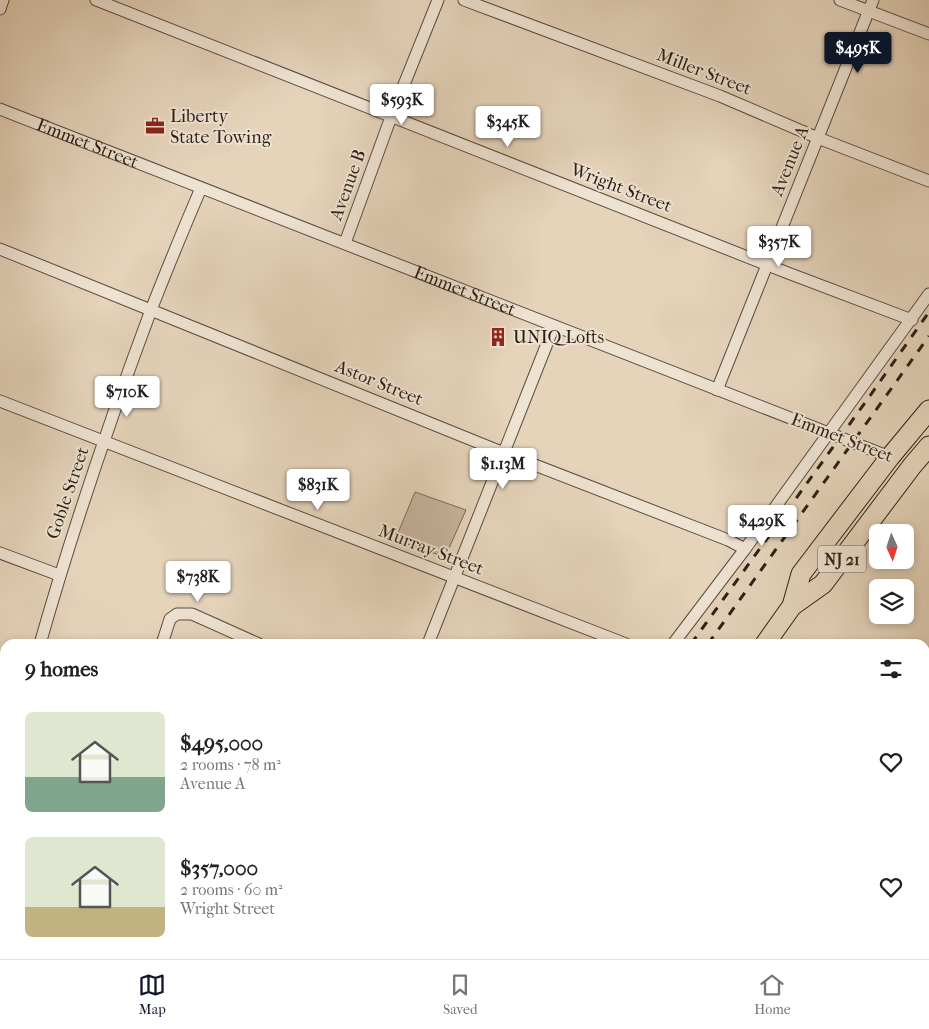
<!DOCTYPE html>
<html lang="en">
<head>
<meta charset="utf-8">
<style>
  body { margin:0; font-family:"IM FELL French Canon",serif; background:#f6f6f6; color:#222; height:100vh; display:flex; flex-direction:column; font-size:19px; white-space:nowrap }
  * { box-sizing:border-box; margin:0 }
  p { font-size:16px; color:#767676 }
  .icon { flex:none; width:28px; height:28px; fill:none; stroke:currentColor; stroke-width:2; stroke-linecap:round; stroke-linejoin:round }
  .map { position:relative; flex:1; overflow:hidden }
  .details { position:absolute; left:0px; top:639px; width:930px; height:321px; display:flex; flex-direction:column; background:#fff; border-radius:15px 15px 0 0; box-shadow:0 2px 8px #0003 }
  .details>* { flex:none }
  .needle { width:32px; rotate:177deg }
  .tools { position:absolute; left:869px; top:524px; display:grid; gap:10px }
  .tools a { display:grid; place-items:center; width:45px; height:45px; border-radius:8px; background:#fff; box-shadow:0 2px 8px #0003; font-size:25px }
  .price { position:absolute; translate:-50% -42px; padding:0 11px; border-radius:5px; background:#fff; color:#222; font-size:16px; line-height:32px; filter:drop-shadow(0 1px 2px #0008) }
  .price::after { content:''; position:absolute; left:50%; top:30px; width:15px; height:11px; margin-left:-8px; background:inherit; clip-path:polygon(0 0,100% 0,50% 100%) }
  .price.on { background:#111827; color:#fff }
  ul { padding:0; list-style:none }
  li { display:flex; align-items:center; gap:15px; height:125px; padding:0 25px }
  li span { display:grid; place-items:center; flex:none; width:140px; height:100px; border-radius:8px; color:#555 }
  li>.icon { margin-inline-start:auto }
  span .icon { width:60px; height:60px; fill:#fffc; stroke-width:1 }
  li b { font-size:21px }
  h2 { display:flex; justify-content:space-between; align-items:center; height:60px; padding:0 25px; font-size:21px }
  .tabs { display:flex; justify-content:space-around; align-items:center; height:70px; border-top:1px solid #e0e0e0; background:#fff; font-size:14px; color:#767676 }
  .tabs a { display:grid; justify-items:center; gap:2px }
  .tabs .on { color:#111827 }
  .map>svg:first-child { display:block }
</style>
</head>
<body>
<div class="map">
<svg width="929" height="959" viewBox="0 0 929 959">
  <rect width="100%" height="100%" fill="#e5d3ba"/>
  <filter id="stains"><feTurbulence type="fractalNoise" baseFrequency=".004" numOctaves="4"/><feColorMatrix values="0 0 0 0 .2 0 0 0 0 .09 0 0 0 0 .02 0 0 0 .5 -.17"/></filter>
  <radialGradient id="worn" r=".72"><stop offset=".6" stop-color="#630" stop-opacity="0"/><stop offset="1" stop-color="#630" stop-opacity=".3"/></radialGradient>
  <g fill="#c6b49e" stroke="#7a695a">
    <polygon points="415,492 466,510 445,557 395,540"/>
    <polygon points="683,955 732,955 733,959 694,959"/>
  </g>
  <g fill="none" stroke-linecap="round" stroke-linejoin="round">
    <g stroke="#5b4b3e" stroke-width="13">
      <g id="minor">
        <polyline points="96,0 788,273 912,320"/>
        <polyline points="464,0 720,96 818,138 929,181"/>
        <polyline points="840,0 929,34"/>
        <polyline points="0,9 3,0"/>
        <path id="s1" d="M0 109 890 457"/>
        <polyline points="345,243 391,117 438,0"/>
        <polyline points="0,249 504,453 728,540 745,549"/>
        <polyline points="717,390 873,0"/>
        <polyline points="0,401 626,644"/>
        <polyline points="0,553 59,575"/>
        <path d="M40 644C72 531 110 420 151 310 167 269 184 228 201 188"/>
        <polyline points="162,644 170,619 177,614 192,614 259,644"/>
        <polyline points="428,644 554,326"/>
        <polyline points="673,644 745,549 929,294"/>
        <polyline points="0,694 5,696"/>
        <polyline points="925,763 929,765"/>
        <polyline points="0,787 5,769"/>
        <polyline points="0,837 5,839"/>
        <polyline points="295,955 306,959"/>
        <polyline points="658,955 669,959"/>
        <polyline points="738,955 739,959"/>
        <polyline points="326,959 328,955"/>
        <polyline points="785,959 786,955"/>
      </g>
    </g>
    <g stroke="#2d1e15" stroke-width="21">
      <g id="primary">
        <polyline points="792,606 801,574 890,457 929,410"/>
        <polyline points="765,644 792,606 823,584 912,466 929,446"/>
        <polyline points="536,959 539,955"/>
      </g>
    </g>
    <use href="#minor" stroke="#eee2d2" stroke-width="11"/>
    <use href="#primary" stroke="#e5d3ba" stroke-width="19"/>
    <g stroke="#2d1e15" stroke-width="3" stroke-dasharray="9 9" stroke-linecap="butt">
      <polyline points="691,644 867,400 929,312"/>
      <polyline points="708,644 929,336"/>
      <polyline points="464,959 467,955"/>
      <polyline points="481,959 484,955"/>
    </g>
  </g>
  <defs>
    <g id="office-bare" transform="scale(1.5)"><path d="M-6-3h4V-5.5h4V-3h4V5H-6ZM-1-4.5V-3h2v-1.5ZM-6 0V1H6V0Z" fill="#8f2418" stroke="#eee2d2" stroke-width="2.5" paint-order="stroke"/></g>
    <g id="building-bare" transform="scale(1.5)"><path d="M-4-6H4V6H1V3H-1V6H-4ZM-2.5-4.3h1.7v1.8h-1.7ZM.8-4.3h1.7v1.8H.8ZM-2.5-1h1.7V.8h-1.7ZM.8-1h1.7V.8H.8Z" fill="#8f2418" stroke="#eee2d2" stroke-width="2.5" paint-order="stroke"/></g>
  </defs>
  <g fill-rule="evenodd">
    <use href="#office-bare" x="155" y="126"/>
    <use href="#building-bare" x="498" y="337"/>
  </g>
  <g text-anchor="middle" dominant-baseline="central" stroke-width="4" stroke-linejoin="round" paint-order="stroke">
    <rect fill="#eee2d2" stroke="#67594e" stroke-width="1" x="818" y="545.5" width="48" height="27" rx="4"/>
    <g font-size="16" font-weight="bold" fill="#2d1e15">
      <text x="842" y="559">NJ 21</text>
    </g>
    <g font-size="18" fill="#2d1e15" stroke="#eee2d2">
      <text transform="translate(704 72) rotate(21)">Miller Street</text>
      <text stroke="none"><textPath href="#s1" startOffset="94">Emmet Street</textPath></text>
      <text transform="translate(790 161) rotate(-68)">Avenue A</text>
      <text transform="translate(348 185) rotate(-70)">Avenue B</text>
      <text transform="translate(621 188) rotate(21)">Wright Street</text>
      <text stroke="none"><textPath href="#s1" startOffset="499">Emmet Street</textPath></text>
      <text transform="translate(379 383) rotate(22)">Astor Street</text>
      <text transform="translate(842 438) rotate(21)">Emmet Street</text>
      <text transform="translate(68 493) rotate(-71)">Goble Street</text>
      <text transform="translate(431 550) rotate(21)">Murray Street</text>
    </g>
    <g font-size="18" fill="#2d1e15" stroke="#eee2d2" text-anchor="start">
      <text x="170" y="116">Liberty<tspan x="170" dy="21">State Towing</tspan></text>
      <text x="513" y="337">UNIQ Lofts</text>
    </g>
  </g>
  <rect width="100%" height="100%" filter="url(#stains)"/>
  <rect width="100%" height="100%" fill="url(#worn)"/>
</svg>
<div class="tools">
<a><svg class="needle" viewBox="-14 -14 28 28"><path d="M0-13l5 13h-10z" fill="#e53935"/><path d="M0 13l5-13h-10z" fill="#767676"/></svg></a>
<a><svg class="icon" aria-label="layers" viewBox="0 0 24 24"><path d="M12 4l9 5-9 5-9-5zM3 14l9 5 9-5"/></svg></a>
</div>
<b class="price on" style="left:858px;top:74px">$495K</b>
<b class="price" style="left:402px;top:126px">$593K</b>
<b class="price" style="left:508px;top:148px">$345K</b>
<b class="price" style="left:779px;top:268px">$357K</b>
<b class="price" style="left:127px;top:418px">$710K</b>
<b class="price" style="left:503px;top:490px">$1.13M</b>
<b class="price" style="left:318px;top:511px">$831K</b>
<b class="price" style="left:762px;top:547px">$429K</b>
<b class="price" style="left:198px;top:603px">$738K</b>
<section class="details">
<h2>9 homes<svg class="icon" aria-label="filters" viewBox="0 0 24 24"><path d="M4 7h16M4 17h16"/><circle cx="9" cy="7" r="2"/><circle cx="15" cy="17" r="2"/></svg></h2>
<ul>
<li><span style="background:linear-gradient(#dfe7d0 65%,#7fa58c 0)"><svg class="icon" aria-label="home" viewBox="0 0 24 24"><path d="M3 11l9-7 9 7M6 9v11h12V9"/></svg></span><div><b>$495,000</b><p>2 rooms · 78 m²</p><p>Avenue A</p></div><svg class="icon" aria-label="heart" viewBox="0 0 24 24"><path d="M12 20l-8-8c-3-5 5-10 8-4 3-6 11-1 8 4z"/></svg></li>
<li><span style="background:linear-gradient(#dfe7d0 70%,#c2b280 0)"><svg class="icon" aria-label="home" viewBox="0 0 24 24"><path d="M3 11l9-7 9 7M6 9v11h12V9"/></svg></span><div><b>$357,000</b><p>2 rooms · 60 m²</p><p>Wright Street</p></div><svg class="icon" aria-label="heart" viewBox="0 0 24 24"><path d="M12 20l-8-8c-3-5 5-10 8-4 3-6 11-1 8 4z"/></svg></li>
</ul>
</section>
</div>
<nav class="tabs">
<a class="on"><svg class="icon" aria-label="map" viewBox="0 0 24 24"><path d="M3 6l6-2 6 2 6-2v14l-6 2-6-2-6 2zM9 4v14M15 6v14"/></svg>Map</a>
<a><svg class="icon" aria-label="saved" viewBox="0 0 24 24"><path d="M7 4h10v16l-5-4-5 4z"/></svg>Saved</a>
<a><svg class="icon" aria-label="home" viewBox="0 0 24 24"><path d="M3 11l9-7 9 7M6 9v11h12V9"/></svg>Home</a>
</nav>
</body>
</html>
